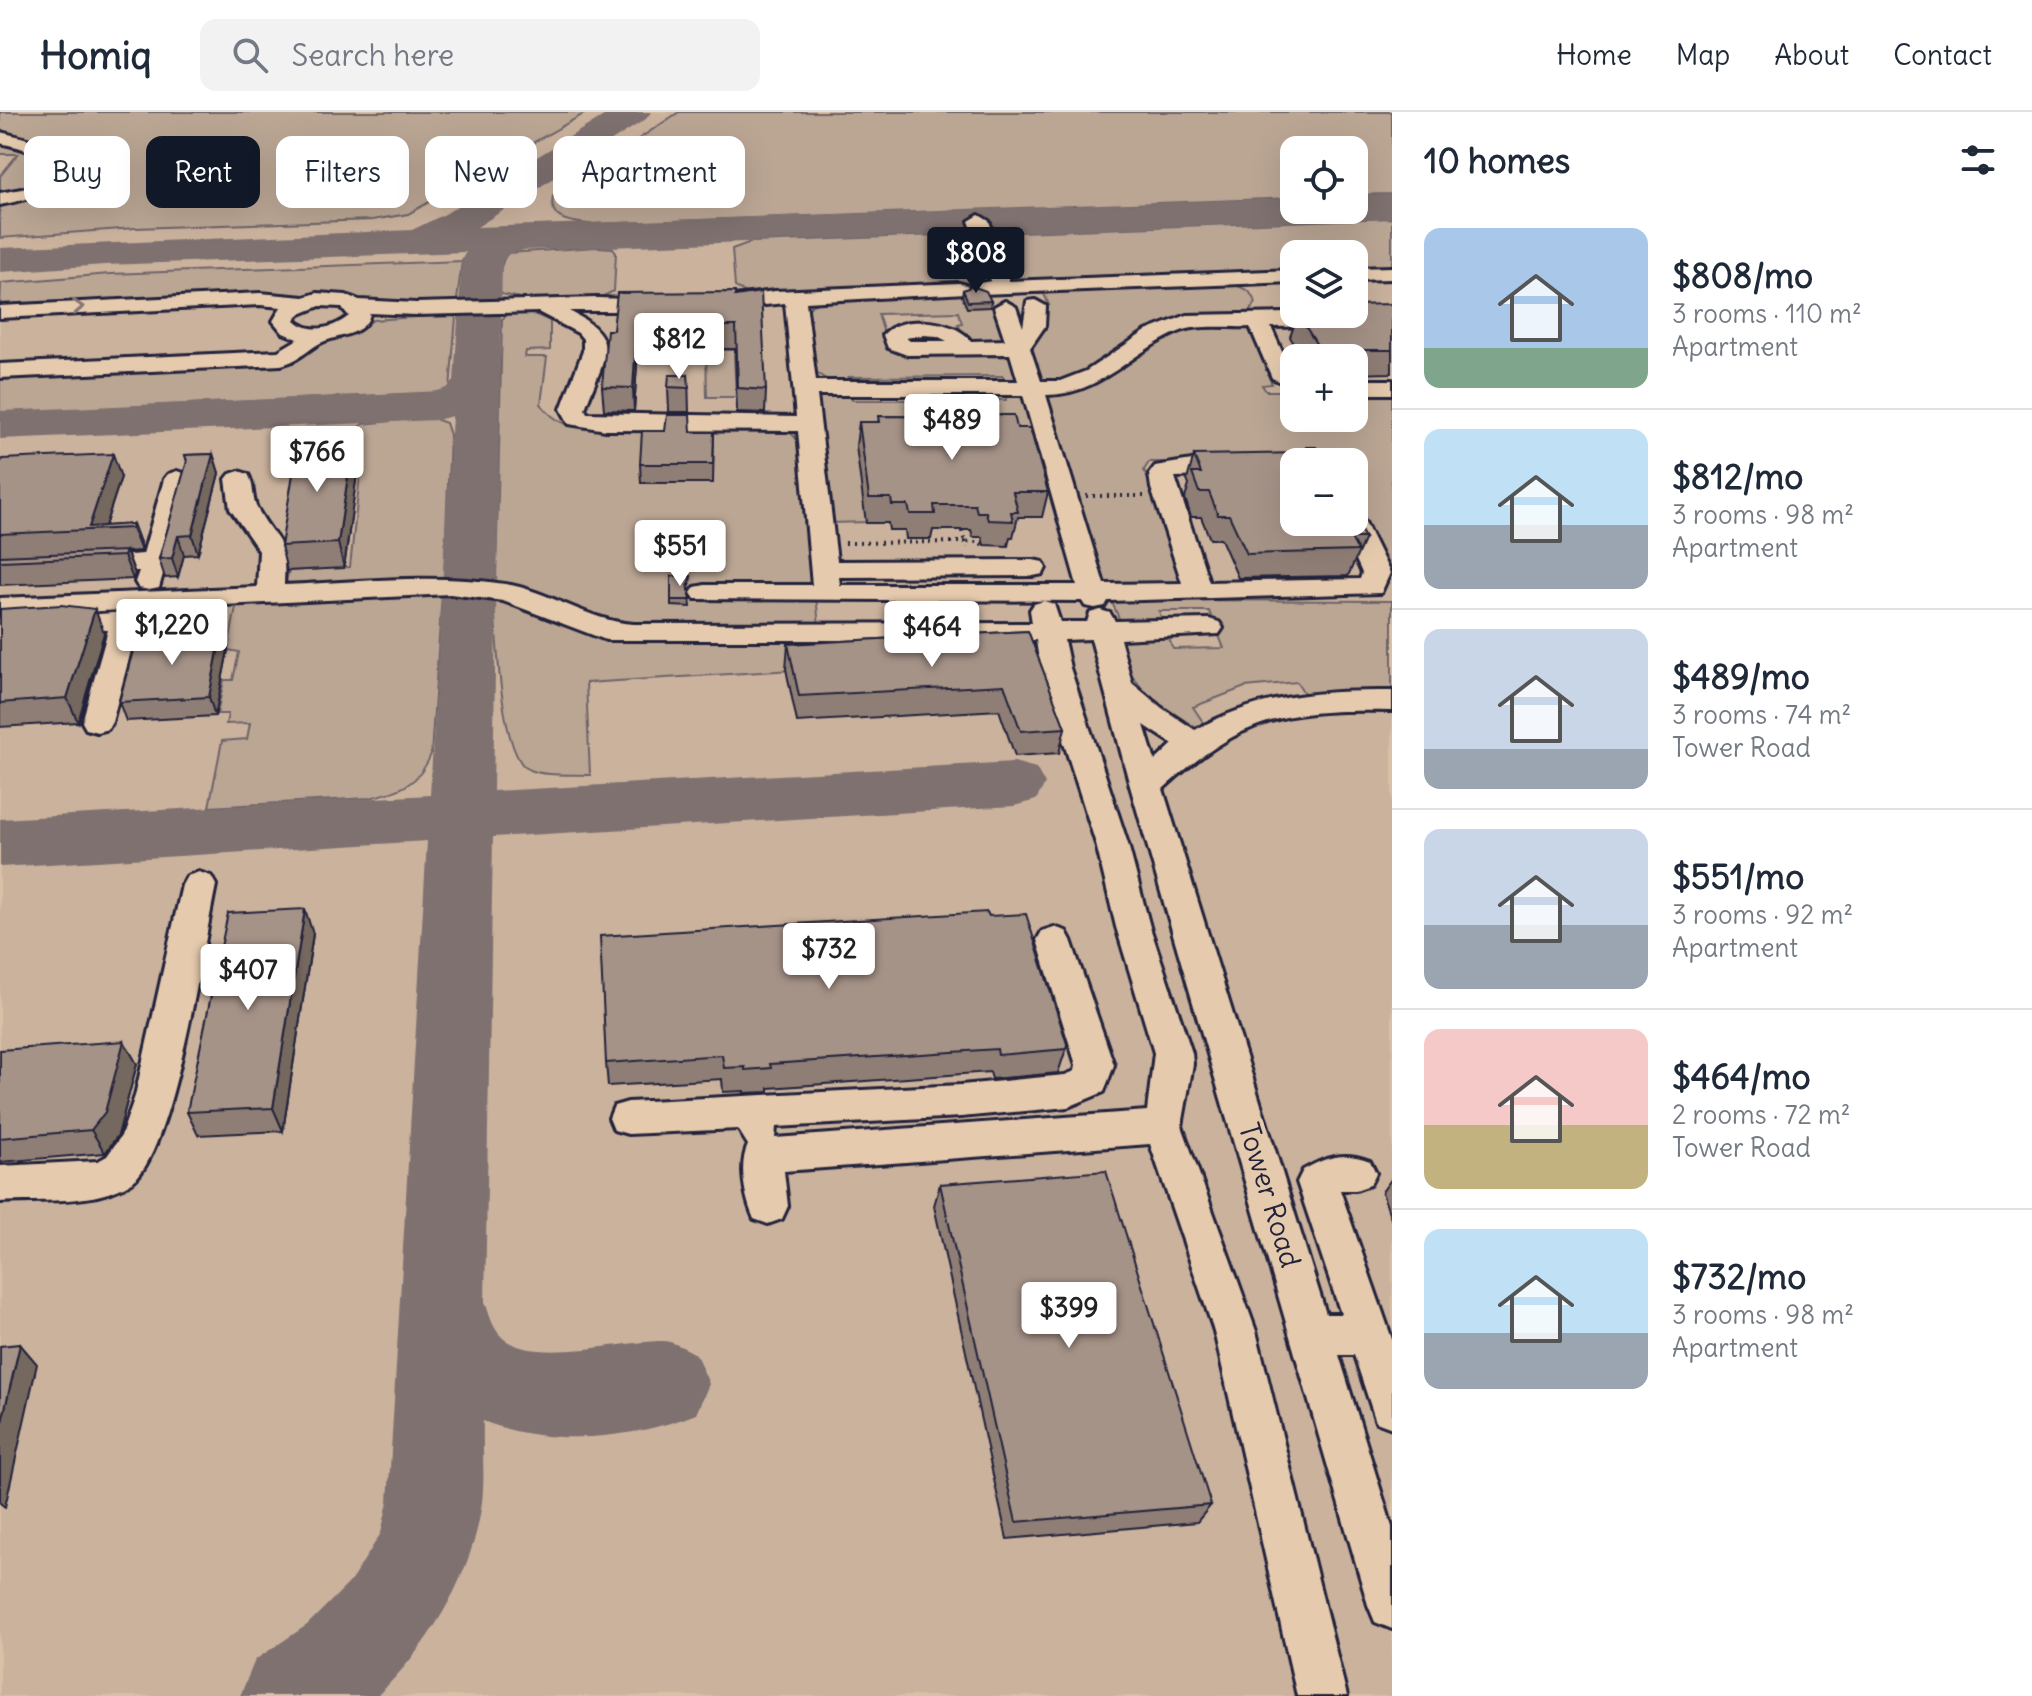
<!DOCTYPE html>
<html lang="en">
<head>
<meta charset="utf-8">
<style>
  body { margin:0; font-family:Delius,sans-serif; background:#f2f2f3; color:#1f2937; height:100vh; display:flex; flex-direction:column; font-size:30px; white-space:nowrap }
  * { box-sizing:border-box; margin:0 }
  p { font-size:26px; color:#747a83 }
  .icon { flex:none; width:44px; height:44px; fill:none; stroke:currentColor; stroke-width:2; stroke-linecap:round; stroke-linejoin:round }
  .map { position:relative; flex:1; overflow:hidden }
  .sheet { display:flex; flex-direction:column; background:#fff; width:640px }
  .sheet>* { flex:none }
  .guide { position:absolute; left:24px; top:24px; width:760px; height:72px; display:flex; gap:16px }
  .controls { position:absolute; left:1280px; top:24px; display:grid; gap:16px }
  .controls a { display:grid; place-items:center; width:88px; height:88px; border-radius:16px; background:#fff; box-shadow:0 8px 32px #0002; font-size:40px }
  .price { position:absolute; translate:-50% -68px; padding:0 18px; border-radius:8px; background:#fff; color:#222; font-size:26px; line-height:52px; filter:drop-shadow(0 2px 4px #0008) }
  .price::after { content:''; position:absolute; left:50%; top:48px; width:24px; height:18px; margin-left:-12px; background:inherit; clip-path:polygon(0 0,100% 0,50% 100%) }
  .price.on { background:#111827; color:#fff }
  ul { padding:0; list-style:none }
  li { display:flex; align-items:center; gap:24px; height:200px; padding:0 32px }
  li+li { border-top:2px solid #e0e1e3 }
  li span { display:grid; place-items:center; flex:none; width:224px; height:160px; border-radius:16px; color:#555 }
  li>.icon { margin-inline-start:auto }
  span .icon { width:96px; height:96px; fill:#fffc; stroke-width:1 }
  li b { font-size:34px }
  h2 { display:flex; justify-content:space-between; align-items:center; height:96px; padding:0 32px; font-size:34px }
  .tag { padding:0 28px; border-radius:16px; background:#fff; box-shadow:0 8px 32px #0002; font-size:28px; line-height:72px }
  .tag.on { background:#111827; color:#fff }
  header { display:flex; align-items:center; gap:48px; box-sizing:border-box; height:112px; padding:0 40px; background:#fff; border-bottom:2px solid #e0e1e3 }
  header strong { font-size:38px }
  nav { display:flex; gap:44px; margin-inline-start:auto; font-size:28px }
  .search { width:560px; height:72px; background:#f2f2f3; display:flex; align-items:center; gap:20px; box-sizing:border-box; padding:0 28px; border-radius:16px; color:#747a83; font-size:30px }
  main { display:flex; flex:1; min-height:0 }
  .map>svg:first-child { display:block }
</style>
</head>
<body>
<header>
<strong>Homiq</strong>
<div class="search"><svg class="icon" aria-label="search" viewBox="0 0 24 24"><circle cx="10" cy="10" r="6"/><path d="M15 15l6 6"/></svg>Search here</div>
<nav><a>Home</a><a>Map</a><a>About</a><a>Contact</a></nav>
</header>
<main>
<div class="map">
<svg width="1392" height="1584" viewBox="0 0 1392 1584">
  <rect width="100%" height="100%" fill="#d9c0a6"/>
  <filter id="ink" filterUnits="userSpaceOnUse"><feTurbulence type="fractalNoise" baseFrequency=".0125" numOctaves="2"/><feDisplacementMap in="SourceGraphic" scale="16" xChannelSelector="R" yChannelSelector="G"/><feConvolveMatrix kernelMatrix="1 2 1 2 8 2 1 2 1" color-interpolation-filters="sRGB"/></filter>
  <g filter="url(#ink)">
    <path fill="#cab29d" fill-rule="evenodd" d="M0 0H1392V1584H0ZM1294 38H1354V98H1294ZM1294 142H1354V202H1294ZM1294 246H1354V306H1294ZM1294 350H1354V410H1294Z"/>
    <g fill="#bba694" stroke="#6e6468" stroke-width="2">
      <polygon points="0,0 587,0 408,102 372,108 135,116 0,126 0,64 18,42 0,42"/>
      <path d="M679 0H1392V82L1354 83V38H1294V86L590 112C570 110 548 109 553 84Z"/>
      <polygon points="1392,106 1392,159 1354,160 1354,142 1294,142 1294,163 746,181 735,175 732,137 751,130"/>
      <path d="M597 135 613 136 616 140 614 179 601 185 525 187 501 182C497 172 500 149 508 141Z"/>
      <polygon points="462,149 457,188 449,190 380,192 297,186 0,198 1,171 110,162"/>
      <polygon points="1229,170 1249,179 1256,191 1247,203 1183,206 1161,212 1079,266 1067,270 1041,269 1029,237 1041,193 1049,193 1044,182 1039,182 1041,179"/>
      <path d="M961 181 963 186 989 195H998L1006 225 995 231 966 229 958 212 962 211 958 200 878 202 887 231 1002 240 1012 245 1018 268 1005 272 1003 264 848 265V271C801 270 810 238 806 200L812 193 832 187Z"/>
      <path d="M510 201 534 202 550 209V238L526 239 525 245H547L541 292C556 313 572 315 597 316L774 317 792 322 801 332 819 514 629 517 556 494 496 470 502 207Z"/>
      <polygon points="446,203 456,205 450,276 443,280 0,301 0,266 280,252 295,248 314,233 356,220 373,208"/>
      <polygon points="1247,212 1274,263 1268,263 1272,272 1262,273 1266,279 1294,279 1294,306 1354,306 1354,279 1392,279 1392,461 1354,394 1354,350 1149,350 1144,358 1188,466 1182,473 1110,473 1101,468 1047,286 1091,274 1159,227 1182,216"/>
      <polygon points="706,238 742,238 742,242 734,243 736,285 707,285"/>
      <polygon points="1005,281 1023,286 1035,327 989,327 871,410 828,411 817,285 823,282 851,282 852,288 1006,288"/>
      <polygon points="430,305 446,311 450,323 444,467 293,473 286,469 289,459 350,455 361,354 348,351 353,319 363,312"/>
      <path d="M442 481 431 642C419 673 400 679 369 686L209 695 222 629 247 627 250 611 226 612 228 602H217L224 568H233L239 540 228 538 237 489Z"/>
      <path d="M494 485 609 527H1001L1030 543 586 571 590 663C572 662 544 665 528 657 500 643 496 517 494 485Z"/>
      <path d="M1111 488 1392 489V580L1304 581 1297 570 1245 575 1193 595 1205 613 1190 621C1159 600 1137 574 1118 541L1122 525 1168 524 1173 537 1224 536 1209 499H1159L1163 511H1121Z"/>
    </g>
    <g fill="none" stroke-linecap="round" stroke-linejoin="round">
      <g fill="#7e7170" fill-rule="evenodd">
        <path d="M610 0H651L646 7 477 115 1294 86V98H1313L1308 106 1294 110 524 138 509 142 502 149 493 679 1014 650 1036 656 1045 672 1036 688 1014 694 493 725 485 1190C490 1203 492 1217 504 1227 536 1252 623 1229 662 1229 673 1229 686 1237 696 1242L709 1272 696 1302C632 1328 548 1335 483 1309 482 1336 485 1364 482 1390 473 1463 429 1534 377 1584H240L255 1548 307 1513 351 1469 381 1421 388 1390 427 729 0 755V707L430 683 452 304 437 308 0 327V299L434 280 447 276 454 269 462 146 466 140 105 153 0 160V136L412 118 445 102Z"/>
        <polygon points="1392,82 1392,106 1354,108 1340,104 1336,98 1354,98 1354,84"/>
      </g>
      <g stroke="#22223b" stroke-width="6">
        <g id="minor">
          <path d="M0 20C28 27 59 30 65 63 48 85 26 87 0 93V81L32 75 46 62C43 38 20 36 0 31Z"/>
          <polygon points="979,103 989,109 1009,166 1008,169 1294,158 1294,170 981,182 970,176 974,172 991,169 969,109"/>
          <polygon points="1392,155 1392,167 1354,168 1354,156"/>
          <path d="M959 171 966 173 970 177 966 181 806 190 816 269H1018L1010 242 907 243 888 236 883 223C900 202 955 207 971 229L1005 228 994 195 1005 189 1016 195 1023 215 1027 189 1035 188 1046 194 1045 214 1030 236 1041 269H1060L1086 259 1146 219 1187 203 1392 199V213L1271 215 1290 257 1294 259V276L1272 266 1250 215C1228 216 1201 212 1181 219 1132 238 1102 283 1046 283L1104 472 1182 471 1151 376 1149 362 1155 354 1192 348H1294L1303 350H1294V362L1175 365 1209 470 1360 467 1362 461 1339 410H1354V403L1361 404 1365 410 1390 461 1381 481 1108 489 1105 494 1095 496 1085 494 1082 489 695 487 691 481 695 475 705 473H812L798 319 606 318 569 312 561 297 583 239V227L578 221 538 200 416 203 370 201C367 222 341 223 325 229 309 235 302 248 281 253L0 266V252L278 239 298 227 283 221 273 209 281 195 260 193 0 206V194L260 181 304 185 317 181 346 183 359 188 416 191 597 186 659 188 667 189 670 194 667 199H569C626 227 602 248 585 297L587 301 796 305 785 191 716 198 708 197 705 192 708 187 775 179ZM320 194 341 195 349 204C334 216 311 223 295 208L298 203ZM923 223 937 224 947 229H910L906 226ZM817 283H1023L1077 473H840L839 465 1033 464 1043 462 1046 456 1043 450 1033 448 837 449Z"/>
          <rect x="1354" y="268" width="38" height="14"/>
          <polygon points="177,359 186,362 190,367 159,476 149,478 139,476 135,470 139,459 77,459 74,453 77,447 143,442 164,367 168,362"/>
          <path d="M239 359 248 362C255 373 251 387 258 398 280 436 286 424 284 473 358 470 432 461 505 472 550 479 588 509 634 512L1032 511 1030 498 1034 492 1044 489 1054 492 1060 510H1087L1090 501 1100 498 1110 501 1115 509 1209 507 1219 510 1223 516 1219 522 1120 527 1132 571 1162 596 1195 618C1256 583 1323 578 1392 579V599C1286 597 1243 604 1163 677L1326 1202H1341L1297 1070 1303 1058C1326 1045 1344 1039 1370 1049L1376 1061 1370 1073 1356 1078H1340L1392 1227V1316L1376 1310 1354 1243H1339L1392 1415V1517L1375 1510 1368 1493 1130 674 1091 527 1064 528 1070 556 1128 732 1150 815 1192 941 1193 952 1182 1014 1256 1219 1347 1584H1297L1214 1219 1150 1032 784 1059 788 1094 782 1107 768 1112 754 1107C745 1087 738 1053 748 1033L738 1017 628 1022 614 1018 609 1006 614 994 628 990 961 973 1065 963 1075 959 1076 953 1037 828 1042 819 1054 815 1066 819 1071 828 1114 953 1104 980 1068 995 961 1005 776 1015 775 1026 1147 999 1154 941 1116 815 1096 732 1040 556 1036 528H606L503 489 450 482 0 504V486L257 475 259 439 230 397 226 367 230 362ZM1144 613 1173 632 1155 649Z"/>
          <polygon points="125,500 135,503 139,509 112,610 108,617 97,620 86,617 82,610 108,518 74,516 70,510 74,504"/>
          <path d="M199 760 211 764 216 773C204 829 173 1042 132 1070 96 1094 41 1087 0 1090V1054L98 1049 107 1044 121 1024 135 984 182 773 187 764Z"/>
        </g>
      </g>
      <g stroke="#22223b" stroke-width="4" stroke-dasharray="2 5" stroke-linecap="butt">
        <polyline points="1086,384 1144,384"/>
        <polyline points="960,412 965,430 979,430 986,435"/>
        <polyline points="845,431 965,430 966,436"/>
      </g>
      <use href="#minor" fill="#e5caad" fill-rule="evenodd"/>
    </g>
    <g fill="#8f7e75" stroke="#22223b" stroke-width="2">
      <polygon points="963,178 991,189 990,195 967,196 962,184"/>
      <polygon points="735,184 766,278 765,301 737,300 735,237 638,237 634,299 604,298 602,275 613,218"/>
      <polygon points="1392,192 1392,261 1354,262 1354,246 1302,246 1290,225 1298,202 1354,202"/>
      <polygon points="688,263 689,300 669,300 668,275"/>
      <polygon points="955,299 994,303 1017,316 1048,380 1042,405 1018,405 1013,425 1010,425 1008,434 984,433 982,425 973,425 971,418 933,418 931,427 906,427 905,418 889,418 888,411 866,411 856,334 859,310 878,310 879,304 954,305"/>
      <polygon points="691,320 714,320 713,371 641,371 640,352"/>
      <polygon points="213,342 219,361 198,442 184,443 178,465 165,466 159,447 187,350 185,343"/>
      <polygon points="1194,343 1365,426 1348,464 1238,466 1221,427 1210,427 1201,405 1191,405 1185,386 1189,373 1187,368"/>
      <polygon points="0,352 121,365 105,414 133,412 142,436 141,439 127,440 135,462 133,467 0,473"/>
      <polygon points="358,354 344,456 287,459 281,434"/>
      <polygon points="671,464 691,464 689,477 691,495 671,494"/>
      <polygon points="0,497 104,521 78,610 0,615"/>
      <polygon points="222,519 228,538 215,604 126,609 119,590"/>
      <polygon points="1028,519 1065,616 1059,641 1015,644 999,598 797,610 786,557 788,532"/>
      <polygon points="989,804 1066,937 1058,961 992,967 990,960 769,976 769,980 744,981 744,979 723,980 722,967 608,974 606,951"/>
      <polygon points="313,822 283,1019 198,1023 187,1000"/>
      <polygon points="0,938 137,952 118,1023 105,1041 0,1050"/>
      <polygon points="1392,1066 1392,1110 1382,1080"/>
      <polygon points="940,1072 1211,1393 1197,1410 1007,1427 934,1094"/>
    </g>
    <g fill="#74675f" stroke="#22223b" stroke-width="2">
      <polygon points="637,214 638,237 634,299 633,276"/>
      <polygon points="353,330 358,354 344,456 338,431"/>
      <polygon points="113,342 121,365 104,417 89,415"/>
      <polygon points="213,342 219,361 198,442 192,423"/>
      <polygon points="133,412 142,436 141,439 132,416"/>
      <polygon points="178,424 184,443 178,465 172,446"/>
      <polygon points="126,439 135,462 133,467 124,444"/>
      <polygon points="95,497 104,521 78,610 67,586"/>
      <polygon points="222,519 228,538 215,604 209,585"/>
      <polygon points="305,797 313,822 283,1019 273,996"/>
      <polygon points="124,929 137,952 118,1023 105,1041 91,1018"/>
      <polygon points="20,1232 37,1252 5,1395 0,1391 0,1318"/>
    </g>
    <g fill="#a69388" stroke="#22223b" stroke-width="2">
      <polygon points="972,174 986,179 991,189 968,190 963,178"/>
      <polygon points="735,180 735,184 761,180 766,278 738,276 736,214 637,214 633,276 602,275 607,218 613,218 617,181"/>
      <polygon points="1392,192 1392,238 1320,238 1298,202 1354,202 1354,193"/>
      <polygon points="669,263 688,263 689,276 668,275"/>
      <polygon points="992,298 994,303 1014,303 1017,316 1030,316 1048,380 1013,380 1018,400 1011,400 1013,409 988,408 986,400 977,400 975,393 934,393 935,402 910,402 908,393 892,393 891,386 869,386 859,310 880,310 879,304 956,305 955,299"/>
      <polygon points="667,303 690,303 691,320 714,320 713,352 640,352 642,319 665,319"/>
      <polygon points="353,330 338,431 281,434 298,332"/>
      <polygon points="1306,335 1316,335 1324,350 1294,350 1294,410 1354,410 1354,406 1365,426 1351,426 1358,439 1247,442 1229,403 1218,403 1209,380 1199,380 1192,361 1201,361 1194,343 1303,341"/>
      <polygon points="113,342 89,415 133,412 132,416 0,422 0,352 2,347"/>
      <polygon points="213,342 192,423 178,424 172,446 159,447 187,349 185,343"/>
      <polygon points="126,439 124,444 0,449 0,444"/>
      <polygon points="671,464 691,464 688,473 691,488 671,488"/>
      <polygon points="61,493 95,497 67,586 0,591 0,497"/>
      <polygon points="222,519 209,585 119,590 137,524"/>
      <polygon points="1028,519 1065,616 1021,619 1004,573 799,584 788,532"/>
      <polygon points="305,797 273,996 187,1000 228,801"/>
      <polygon points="987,800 989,804 1026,802 1067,932 1066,937 998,943 997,937 770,952 771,956 745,958 745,955 724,956 722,943 606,951 600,824"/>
      <polygon points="124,929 105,1000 91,1018 0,1026 0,938"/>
      <polygon points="1106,1059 1211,1393 1016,1410 940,1072"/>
      <polygon points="20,1232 0,1318 0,1234"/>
    </g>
    <defs><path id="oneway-chevron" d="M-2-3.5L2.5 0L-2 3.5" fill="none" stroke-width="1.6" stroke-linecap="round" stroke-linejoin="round" transform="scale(2)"/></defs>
    <use stroke="#847674" href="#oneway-chevron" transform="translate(78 195) rotate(-3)"/>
  </g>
  <g text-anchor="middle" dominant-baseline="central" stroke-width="8" stroke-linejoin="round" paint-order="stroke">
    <g font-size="28" fill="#22223b" stroke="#e5caad">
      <text transform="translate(1270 1083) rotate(73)">Tower Road</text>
    </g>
  </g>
</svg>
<div class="controls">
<a><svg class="icon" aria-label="locate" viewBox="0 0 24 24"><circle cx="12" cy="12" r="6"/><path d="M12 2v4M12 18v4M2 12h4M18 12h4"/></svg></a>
<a><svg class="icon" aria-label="layers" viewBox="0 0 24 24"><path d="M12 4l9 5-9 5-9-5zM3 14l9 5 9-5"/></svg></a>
<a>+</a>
<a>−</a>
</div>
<b class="price on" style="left:976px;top:183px">$808</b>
<b class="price" style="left:679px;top:269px">$812</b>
<b class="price" style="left:952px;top:350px">$489</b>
<b class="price" style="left:317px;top:382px">$766</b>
<b class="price" style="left:680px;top:476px">$551</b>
<b class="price" style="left:172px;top:555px">$1,220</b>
<b class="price" style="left:932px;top:557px">$464</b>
<b class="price" style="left:829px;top:879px">$732</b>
<b class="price" style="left:248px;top:900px">$407</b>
<b class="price" style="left:1069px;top:1238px">$399</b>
<div class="guide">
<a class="tag">Buy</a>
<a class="tag on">Rent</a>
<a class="tag">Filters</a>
<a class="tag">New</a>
<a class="tag">Apartment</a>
</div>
</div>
<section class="sheet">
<h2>10 homes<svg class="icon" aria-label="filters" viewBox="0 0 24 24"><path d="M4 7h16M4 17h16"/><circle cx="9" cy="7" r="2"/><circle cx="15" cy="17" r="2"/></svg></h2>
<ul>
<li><span style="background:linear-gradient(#a9c7e8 75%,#7fa58c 0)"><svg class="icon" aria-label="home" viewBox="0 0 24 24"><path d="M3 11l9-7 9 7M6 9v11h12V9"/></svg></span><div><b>$808/mo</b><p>3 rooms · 110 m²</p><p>Apartment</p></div></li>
<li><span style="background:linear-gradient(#bfe0f5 60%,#9aa5b1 0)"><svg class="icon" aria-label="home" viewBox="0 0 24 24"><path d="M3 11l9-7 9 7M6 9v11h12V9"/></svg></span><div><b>$812/mo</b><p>3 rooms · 98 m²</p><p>Apartment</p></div></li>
<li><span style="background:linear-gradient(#c9d6e8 75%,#9aa5b1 0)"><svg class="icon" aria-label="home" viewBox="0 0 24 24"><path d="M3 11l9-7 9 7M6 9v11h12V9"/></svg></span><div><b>$489/mo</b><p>3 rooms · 74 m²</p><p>Tower Road</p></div></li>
<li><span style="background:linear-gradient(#c9d6e8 60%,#9aa5b1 0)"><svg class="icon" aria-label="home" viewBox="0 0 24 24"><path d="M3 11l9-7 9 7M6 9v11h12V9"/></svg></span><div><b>$551/mo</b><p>3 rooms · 92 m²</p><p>Apartment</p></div></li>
<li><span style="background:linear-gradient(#f6c9c9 60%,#c2b280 0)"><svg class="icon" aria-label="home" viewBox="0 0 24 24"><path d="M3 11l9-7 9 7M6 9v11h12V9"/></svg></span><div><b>$464/mo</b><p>2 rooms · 72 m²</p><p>Tower Road</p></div></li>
<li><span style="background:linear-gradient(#bfe0f5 65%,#9aa5b1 0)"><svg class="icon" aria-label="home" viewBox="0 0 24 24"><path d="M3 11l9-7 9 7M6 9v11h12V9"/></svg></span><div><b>$732/mo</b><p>3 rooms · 98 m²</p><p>Apartment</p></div></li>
</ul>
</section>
</main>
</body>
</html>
